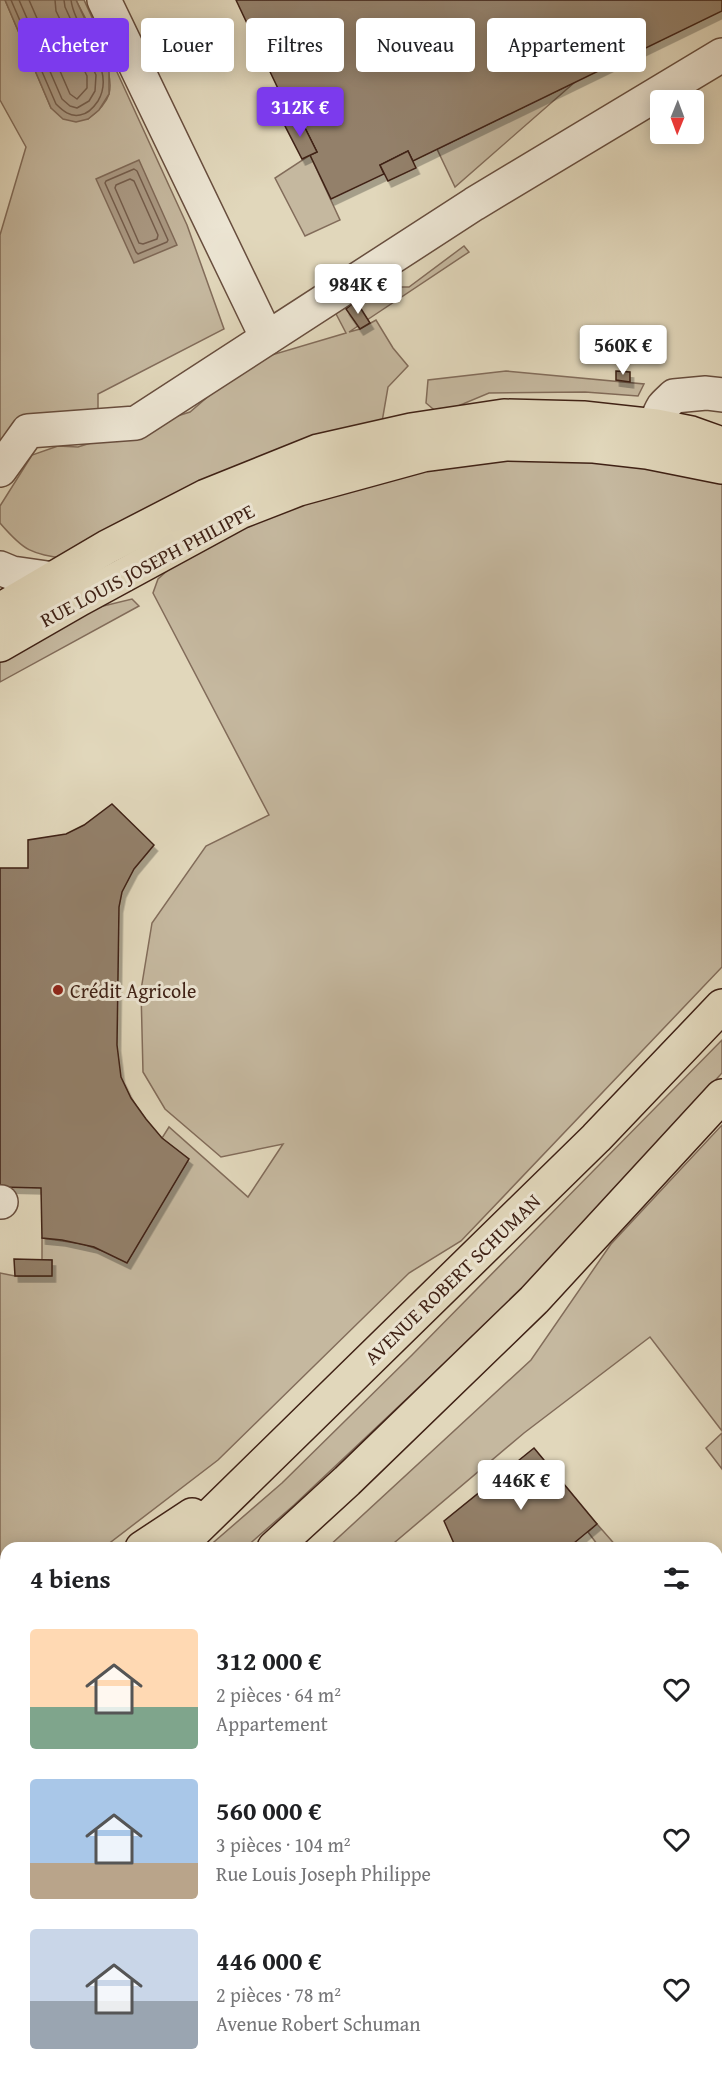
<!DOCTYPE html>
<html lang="fr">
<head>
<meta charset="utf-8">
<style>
  body { margin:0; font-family:"Gentium Book Plus",serif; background:#f2f2f2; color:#202124; height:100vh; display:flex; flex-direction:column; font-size:22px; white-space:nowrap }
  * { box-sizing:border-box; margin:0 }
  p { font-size:20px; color:#757577 }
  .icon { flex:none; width:33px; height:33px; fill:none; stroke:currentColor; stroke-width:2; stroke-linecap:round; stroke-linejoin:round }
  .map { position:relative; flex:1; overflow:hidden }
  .panel { position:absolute; left:0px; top:1542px; width:723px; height:536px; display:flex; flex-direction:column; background:#fff; border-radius:18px 18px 0 0; box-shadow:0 3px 15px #0003 }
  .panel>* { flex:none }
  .top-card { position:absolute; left:18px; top:18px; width:687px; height:54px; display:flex; gap:12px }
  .needle { width:39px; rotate:181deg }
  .tools { position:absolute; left:650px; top:90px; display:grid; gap:12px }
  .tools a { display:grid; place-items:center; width:54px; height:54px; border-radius:6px; background:#fff; box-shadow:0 3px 15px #0003; font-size:30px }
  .price { position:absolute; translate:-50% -51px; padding:0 14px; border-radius:6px; background:#fff; color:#222; font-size:20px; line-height:39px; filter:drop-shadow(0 2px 3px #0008) }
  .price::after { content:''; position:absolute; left:50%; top:36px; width:18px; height:14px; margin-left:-9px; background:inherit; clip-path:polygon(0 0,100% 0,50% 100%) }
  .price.current { background:#7c3aed; color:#fff }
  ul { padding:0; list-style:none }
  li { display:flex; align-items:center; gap:18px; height:150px; padding:0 30px }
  li span { display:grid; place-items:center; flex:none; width:168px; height:120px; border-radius:6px; color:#555 }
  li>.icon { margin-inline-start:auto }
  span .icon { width:72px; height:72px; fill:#fffc; stroke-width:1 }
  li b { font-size:26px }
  h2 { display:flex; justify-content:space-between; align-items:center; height:72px; padding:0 30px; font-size:26px }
  .chip { padding:0 21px; border-radius:6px; background:#fff; box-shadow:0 3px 15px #0003; font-size:21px; line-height:54px }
  .chip.current { background:#7c3aed; color:#fff }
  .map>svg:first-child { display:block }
</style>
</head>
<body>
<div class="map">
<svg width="722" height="2077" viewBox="0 0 722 2077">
  <defs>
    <filter id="shadow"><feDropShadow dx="3.5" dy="6" stdDeviation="0" flood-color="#0004"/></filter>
  </defs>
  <rect width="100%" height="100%" fill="#e1d7bb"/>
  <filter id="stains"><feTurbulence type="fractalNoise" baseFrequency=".00333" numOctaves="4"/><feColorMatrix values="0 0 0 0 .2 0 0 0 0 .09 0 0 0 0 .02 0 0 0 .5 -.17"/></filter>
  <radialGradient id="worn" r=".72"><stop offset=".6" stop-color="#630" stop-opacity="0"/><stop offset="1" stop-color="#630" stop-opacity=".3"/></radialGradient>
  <g fill="#c5b89f" stroke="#826c5a" stroke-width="1.5">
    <path d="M0 0H5L51 108 88 119C96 113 106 104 109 94 116 69 87 23 76 0H84L187 225 224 329 98 394V412L40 413 0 440V235L26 147 0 100Z"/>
    <polygon points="575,82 455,187 437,149"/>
    <polygon points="310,155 340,220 305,236 275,178"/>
    <path d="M464 246 469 252 349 332 360 329 376 320 393 348 408 366 388 387 382 422 236 466 110 530 67 559C30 553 25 552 0 523V506L32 455 58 446 78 447 190 412 248 362 346 333 334 310 361 287H409Z"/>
    <polygon points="506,371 644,384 638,396 585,392 489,393 439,414 426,403 428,380"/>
    <polygon points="609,456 722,481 722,967 461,1241 409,1273 218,1460 103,1548 6,1548 6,1600 0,1603 0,1273 15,1276 51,1276 52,1260 42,1260 42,1238 83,1244 106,1252 178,1152 162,1138 169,1127 248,1197 283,1144 221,1157 165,1109 143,1072 141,990 152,923 206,846 269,815 153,593 158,579 179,560 271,509 445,463"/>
    <polygon points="132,599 139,606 0,682 0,661 91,609"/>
    <polygon points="722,1040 722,1073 516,1296 294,1505 245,1548 207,1548 282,1483 412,1355"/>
    <polygon points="722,1125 722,1431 650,1337 524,1433 388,1548 327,1548 531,1360 611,1244"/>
    <polygon points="722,1433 722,1469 706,1448"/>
    <polygon points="597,1524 618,1548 600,1548 588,1532"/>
    <polygon points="722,1560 722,1620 717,1621 717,1563"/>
    <polygon points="6,1775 6,2072 78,2072 75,2077 0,2077 0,1779"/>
    <polygon points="722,2015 722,2077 623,2077 631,2072 717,2072 717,2018"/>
  </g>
  <g fill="#aa9983" stroke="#7f6957" stroke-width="1.5">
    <polygon points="5,0 76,0 109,71 109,94 99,110 88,119 76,122 63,119 51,108"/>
    <polygon points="139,160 177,245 134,263 96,179"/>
  </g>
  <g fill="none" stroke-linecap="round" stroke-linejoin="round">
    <g stroke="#745d4c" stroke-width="1.5">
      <path d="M11 0 56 104C63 111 70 117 80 115 88 114 94 107 98 101 118 68 75 32 71 0"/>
      <polyline points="19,0 62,99 70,106 77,108 89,101 95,91 96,75 65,7 64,0"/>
      <polyline points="29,0 70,94 77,99 87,88 87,76 56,11 55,0"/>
      <polygon points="134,169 137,171 168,240 167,242 138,254 136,252 105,183 106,181"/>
      <polygon points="130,179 134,181 158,235 157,239 143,244 139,243 115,188 116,185"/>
    </g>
  </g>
  <g fill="#93806b" stroke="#3f2115" stroke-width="1.5" filter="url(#shadow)">
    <polygon points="236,0 722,0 722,11 413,161 408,151 380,165 384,174 331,199 310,155 317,152 300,118 294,121 292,118"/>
    <polygon points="292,118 294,121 300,118 317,152 302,159 283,122"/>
    <polygon points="408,151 416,168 388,181 380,165"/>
    <polygon points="356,301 370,323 360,329 346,309"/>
    <polygon points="616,371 630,372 630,382 616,380"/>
    <polygon points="112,804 154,845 134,869 122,892 119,907 117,1045 121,1077 131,1098 146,1119 162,1138 189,1159 127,1263 94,1247 62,1240 42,1238 41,1188 0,1187 0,868 28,868 28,840 66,834 84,825"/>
    <polygon points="14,1259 52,1260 52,1276 15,1276"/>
    <polygon points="534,1448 597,1524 568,1548 456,1548 444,1521"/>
    <polygon points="78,2072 183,2072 180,2077 75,2077"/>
    <polygon points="183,2072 318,2072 322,2077 194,2077"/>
  </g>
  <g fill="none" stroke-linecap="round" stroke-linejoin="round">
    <g stroke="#684e3e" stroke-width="36">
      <g id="minor">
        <polyline points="104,0 267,338"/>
        <path d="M632 438C658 438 653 423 663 407 666 403 670 400 674 396L706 393 722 395"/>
        <polyline points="0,470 28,431 136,423 474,204 722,55"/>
        <polyline points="0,568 12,573 54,579"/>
        <polyline points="0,1202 1,1202"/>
        <polyline points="717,1992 722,1990"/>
        <polyline points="590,2077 596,2072"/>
      </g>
    </g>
    <g stroke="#3f2115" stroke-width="36">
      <g id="major">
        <polyline points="0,610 107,547 206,496 318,451 411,430 504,416 583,418 656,426 691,433 722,444"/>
        <polyline points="0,645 80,599 240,512 299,489 423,455 507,444 594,446 647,452 722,467"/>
        <polyline points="142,1548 192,1515"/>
        <polyline points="177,1548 596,1138 722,1006"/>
        <polyline points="274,1548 347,1481 534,1300 722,1096"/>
        <polyline points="0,1627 6,1624"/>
        <polyline points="0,1683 6,1679"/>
        <polyline points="0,1751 6,1747"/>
      </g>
    </g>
    <use href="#minor" stroke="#ece5d3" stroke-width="33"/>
    <use href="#major" stroke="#e1d7bb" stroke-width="33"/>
  </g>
  <circle fill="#8f2418" stroke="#ece5d3" stroke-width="2" cx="58" cy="990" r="6"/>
  <g text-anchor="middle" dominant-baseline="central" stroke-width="6" stroke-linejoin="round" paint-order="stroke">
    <g font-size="20" fill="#3f2115" stroke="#ece5d3">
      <text transform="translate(147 565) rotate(-28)">RUE LOUIS JOSEPH PHILIPPE</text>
      <text transform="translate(452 1279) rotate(-44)">AVENUE ROBERT SCHUMAN</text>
    </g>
    <g font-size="20" fill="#3f2115" stroke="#ece5d3" text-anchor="start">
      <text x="70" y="990">Crédit Agricole</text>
    </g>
  </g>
  <rect width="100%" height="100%" filter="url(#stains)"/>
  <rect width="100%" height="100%" fill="url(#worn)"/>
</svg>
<div class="tools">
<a><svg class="needle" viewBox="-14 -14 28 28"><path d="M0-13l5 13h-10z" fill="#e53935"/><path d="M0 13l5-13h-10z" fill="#757577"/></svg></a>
</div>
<b class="price current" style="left:300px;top:138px">312K €</b>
<b class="price" style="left:358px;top:315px">984K €</b>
<b class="price" style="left:623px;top:376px">560K €</b>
<b class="price" style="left:521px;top:1511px">446K €</b>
<div class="top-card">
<a class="chip current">Acheter</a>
<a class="chip">Louer</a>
<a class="chip">Filtres</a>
<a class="chip">Nouveau</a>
<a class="chip">Appartement</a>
</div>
<section class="panel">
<h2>4 biens<svg class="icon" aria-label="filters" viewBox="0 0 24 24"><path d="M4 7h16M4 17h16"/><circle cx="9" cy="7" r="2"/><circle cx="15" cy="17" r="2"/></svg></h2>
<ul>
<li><span style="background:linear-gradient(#ffd9b3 65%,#7fa58c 0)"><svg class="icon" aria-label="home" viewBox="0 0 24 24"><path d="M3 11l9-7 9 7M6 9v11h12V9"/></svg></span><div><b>312 000 €</b><p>2 pièces · 64 m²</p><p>Appartement</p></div><svg class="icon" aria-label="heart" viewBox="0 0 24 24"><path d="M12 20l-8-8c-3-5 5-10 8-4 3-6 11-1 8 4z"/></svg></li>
<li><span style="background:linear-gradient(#a9c7e8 70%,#b9a48a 0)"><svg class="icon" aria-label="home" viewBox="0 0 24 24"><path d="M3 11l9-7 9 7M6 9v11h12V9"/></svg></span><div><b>560 000 €</b><p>3 pièces · 104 m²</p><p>Rue Louis Joseph Philippe</p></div><svg class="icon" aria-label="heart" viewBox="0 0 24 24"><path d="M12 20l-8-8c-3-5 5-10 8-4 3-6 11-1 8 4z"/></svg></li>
<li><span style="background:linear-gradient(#c9d6e8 60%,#9aa5b1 0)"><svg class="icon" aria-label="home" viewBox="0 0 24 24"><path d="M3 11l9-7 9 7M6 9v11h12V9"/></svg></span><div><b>446 000 €</b><p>2 pièces · 78 m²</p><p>Avenue Robert Schuman</p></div><svg class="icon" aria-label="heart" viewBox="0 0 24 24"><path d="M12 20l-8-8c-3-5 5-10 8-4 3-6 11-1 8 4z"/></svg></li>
</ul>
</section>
</div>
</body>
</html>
